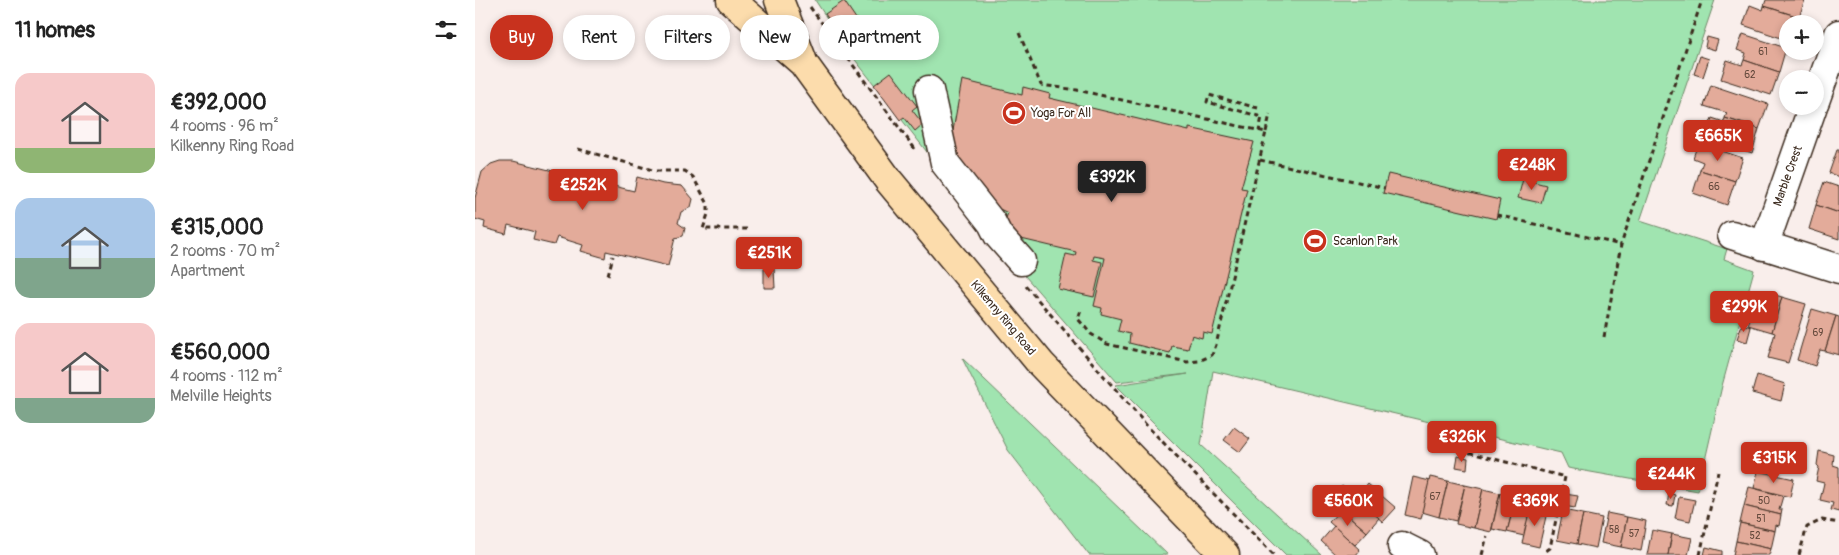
<!DOCTYPE html>
<html lang="en">
<head>
<meta charset="utf-8">
<style>
  body { margin:0; font-family:Pangolin,sans-serif; background:#f6f6f6; color:#222; height:100vh; display:flex; flex-direction:column; font-size:19px; white-space:nowrap }
  * { box-sizing:border-box; margin:0 }
  p { font-size:16px; color:#767676 }
  .icon { flex:none; width:28px; height:28px; fill:none; stroke:currentColor; stroke-width:2; stroke-linecap:round; stroke-linejoin:round }
  .map { position:relative; flex:1; overflow:hidden }
  .side { display:flex; flex-direction:column; background:#fff; width:475px }
  .side>* { flex:none }
  .banner { position:absolute; left:15px; top:15px; width:475px; height:45px; display:flex; gap:10px }
  .controls { position:absolute; left:1304px; top:15px; display:grid; gap:10px }
  .controls a { display:grid; place-items:center; width:45px; height:45px; border-radius:50%; background:#fff; box-shadow:0 2px 8px #0003; font-size:25px }
  .price { position:absolute; translate:-50% -42px; padding:0 11px; border-radius:5px; background:#c8321e; color:#fff; font-size:16px; line-height:32px; filter:drop-shadow(0 1px 2px #0008) }
  .price::after { content:''; position:absolute; left:50%; top:30px; width:15px; height:11px; margin-left:-8px; background:inherit; clip-path:polygon(0 0,100% 0,50% 100%) }
  .price.selected { background:#222; color:#fff }
  ul { padding:0; list-style:none }
  li { display:flex; align-items:center; gap:15px; height:125px; padding:0 15px }
  li span { display:grid; place-items:center; flex:none; width:140px; height:100px; border-radius:15px; color:#555 }
  li>.icon { margin-inline-start:auto }
  span .icon { width:60px; height:60px; fill:#fffc; stroke-width:1 }
  li b { font-size:21px }
  h2 { display:flex; justify-content:space-between; align-items:center; height:60px; padding:0 15px; font-size:21px }
  .tag { padding:0 18px; border-radius:22px; background:#fff; box-shadow:0 2px 8px #0003; font-size:18px; line-height:45px }
  .tag.selected { background:#c8321e; color:#fff }
  main { display:flex; flex:1; min-height:0 }
  .map>svg:first-child { display:block }
</style>
</head>
<body>
<main>
<section class="side">
<h2>11 homes<svg class="icon" aria-label="filters" viewBox="0 0 24 24"><path d="M4 7h16M4 17h16"/><circle cx="9" cy="7" r="2"/><circle cx="15" cy="17" r="2"/></svg></h2>
<ul>
<li><span style="background:linear-gradient(#f6c9c9 75%,#8fb573 0)"><svg class="icon" aria-label="home" viewBox="0 0 24 24"><path d="M3 11l9-7 9 7M6 9v11h12V9"/></svg></span><div><b>€392,000</b><p>4 rooms · 96 m²</p><p>Kilkenny Ring Road</p></div></li>
<li><span style="background:linear-gradient(#a9c7e8 60%,#7fa58c 0)"><svg class="icon" aria-label="home" viewBox="0 0 24 24"><path d="M3 11l9-7 9 7M6 9v11h12V9"/></svg></span><div><b>€315,000</b><p>2 rooms · 70 m²</p><p>Apartment</p></div></li>
<li><span style="background:linear-gradient(#f6c9c9 75%,#7fa58c 0)"><svg class="icon" aria-label="home" viewBox="0 0 24 24"><path d="M3 11l9-7 9 7M6 9v11h12V9"/></svg></span><div><b>€560,000</b><p>4 rooms · 112 m²</p><p>Melville Heights</p></div></li>
</ul>
</section>
<div class="map">
<svg width="1364" height="555" viewBox="0 0 1364 555">
  <rect width="100%" height="100%" fill="#f9eeeb"/>
  <filter id="ink" filterUnits="userSpaceOnUse"><feTurbulence type="fractalNoise" baseFrequency=".02" numOctaves="2"/><feDisplacementMap in="SourceGraphic" scale="10" xChannelSelector="R" yChannelSelector="G"/><feConvolveMatrix kernelMatrix="1 2 1 2 8 2 1 2 1" color-interpolation-filters="sRGB"/></filter>
  <g filter="url(#ink)">
    <g fill="#a0e4b0" stroke="#6e8767">
      <polygon points="340,0 1240,0 1165,221 1252,249 1249,259 1279,270 1247,386 1223,491 1093,468 1086,453 738,371 726,445 847,555 811,555 641,385 713,374 642,382 537,261 374,52"/>
      <polygon points="487,358 693,555 614,555 533,450"/>
    </g>
    <g fill="#e3ab9a" stroke="#3b2a1e">
      <polygon points="1291,0 1330,0 1324,17 1289,6"/>
      <polygon points="369,1 390,32 371,45 350,14"/>
      <polygon points="1275,5 1288,10 1289,6 1324,17 1322,24 1312,24 1312,40 1268,25"/>
      <polygon points="1268,34 1311,48 1304,72 1269,60 1271,53 1262,50"/>
      <polygon points="1232,37 1243,40 1240,50 1230,47"/>
      <polygon points="1225,56 1234,59 1228,77 1219,74"/>
      <polygon points="1252,60 1267,65 1269,60 1304,72 1296,95 1246,79"/>
      <polygon points="416,72 442,106 437,110 448,124 440,131 429,117 425,120 399,85"/>
      <polygon points="487,80 547,95 548,87 575,94 574,98 714,131 714,128 779,142 766,188 772,189 737,334 728,332 727,338 717,335 713,349 697,346 695,353 654,343 655,334 643,331 646,319 626,314 627,308 619,306 630,258 619,256 618,260 627,262 619,297 583,289 591,254 600,256 601,252 525,234 533,213 512,203 481,162 476,142"/>
      <polygon points="1236,85 1293,104 1284,129 1250,118 1252,113 1229,106"/>
      <polygon points="1237,118 1249,122 1250,118 1284,129 1277,153 1230,137"/>
      <polygon points="1223,143 1268,158 1260,181 1225,170 1228,162 1218,158"/>
      <polygon points="1362,150 1364,150 1364,177 1354,173"/>
      <polygon points="25,161 38,161 159,191 162,177 188,184 207,186 218,199 216,207 206,212 203,223 210,228 208,236 200,238 193,266 131,251 130,258 106,251 108,245 82,237 79,245 58,240 60,232 33,225 31,234 9,228 10,222 0,219 0,198 7,172 16,164"/>
      <polygon points="1225,170 1260,181 1252,205 1218,193"/>
      <polygon points="913,174 1025,200 1021,219 908,193"/>
      <polygon points="1048,179 1071,185 1066,203 1043,198"/>
      <polygon points="1349,182 1364,187 1364,213 1341,205"/>
      <polygon points="1341,205 1364,213 1364,239 1334,229"/>
      <polygon points="289,269 299,269 300,288 289,288"/>
      <polygon points="1283,290 1307,297 1297,332 1273,325"/>
      <polygon points="1307,297 1331,304 1313,363 1293,358 1300,333 1297,332"/>
      <polygon points="1337,309 1361,316 1350,351 1345,350 1340,366 1322,360"/>
      <polygon points="1361,316 1364,317 1364,355 1350,351"/>
      <polygon points="1267,324 1276,327 1272,342 1262,339"/>
      <polygon points="1282,375 1310,384 1306,401 1277,393"/>
      <polygon points="759,427 775,439 765,452 749,440"/>
      <polygon points="1344,451 1359,455 1358,465 1364,467 1364,512 1356,510 1358,503 1345,500 1349,483 1341,481 1344,467 1342,465"/>
      <polygon points="983,456 993,458 992,469 981,467"/>
      <polygon points="1283,471 1319,479 1315,497 1279,488"/>
      <polygon points="938,477 955,481 946,519 930,515"/>
      <polygon points="955,477 973,481 964,517 947,512"/>
      <polygon points="973,481 990,485 981,521 964,517"/>
      <polygon points="893,484 921,508 908,522 881,499"/>
      <polygon points="990,485 1008,489 999,528 981,524"/>
      <polygon points="867,486 904,518 892,532 855,499"/>
      <polygon points="1274,487 1308,496 1304,510 1307,510 1306,515 1269,506"/>
      <polygon points="1008,489 1025,493 1016,532 999,528"/>
      <polygon points="1025,493 1041,497 1032,532 1017,529"/>
      <polygon points="1194,493 1200,495 1198,506 1192,505"/>
      <polygon points="1090,494 1103,496 1100,508 1088,506"/>
      <polygon points="1041,497 1057,501 1049,536 1032,532"/>
      <polygon points="1204,497 1220,500 1215,521 1200,518"/>
      <polygon points="1269,506 1306,515 1304,526 1301,525 1300,531 1265,523"/>
      <polygon points="1055,508 1072,512 1064,547 1047,543"/>
      <polygon points="866,509 892,532 880,545 854,522"/>
      <polygon points="1088,510 1108,514 1102,544 1082,540"/>
      <polygon points="1132,513 1152,517 1146,547 1126,543"/>
      <polygon points="1108,514 1127,518 1121,548 1102,544"/>
      <polygon points="1152,517 1171,521 1166,551 1146,547"/>
      <polygon points="1265,523 1300,531 1296,549 1261,541"/>
      <polygon points="859,526 885,550 881,555 861,555 846,541"/>
      <polygon points="1177,530 1197,534 1193,555 1172,555"/>
      <polygon points="1197,534 1217,538 1213,555 1193,555"/>
      <polygon points="1261,541 1296,549 1294,555 1258,555"/>
      <polygon points="1231,547 1247,551 1247,555 1229,555"/>
    </g>
    <g fill="none" stroke-linecap="round" stroke-linejoin="round">
      <g stroke="#3b2a1e" stroke-width="31">
        <g id="minor">
          <polyline points="454,90 470,163 517,223 523,235 546,261"/>
          <polyline points="1340,101 1364,34"/>
          <polyline points="1257,235 1364,269"/>
          <polyline points="1289,246 1338,106"/>
          <polyline points="927,546 945,555"/>
        </g>
      </g>
      <g stroke="#3b2a1e" stroke-width="31">
        <g id="highway">
          <polyline points="256,0 328,63 414,181 566,364 750,555"/>
          <polyline points="304,0 327,59"/>
        </g>
      </g>
      <g stroke="#3b2a1e" stroke-width="3" stroke-dasharray="5 4" stroke-linecap="butt">
        <polyline points="335,7 440,149"/>
        <polyline points="544,33 566,85 602,90 791,132 741,345 737,355 724,361 712,362 632,344 616,334 603,319 606,310"/>
        <polyline points="783,108 734,95 732,102 787,117 784,131"/>
        <polyline points="791,132 795,114"/>
        <polyline points="103,149 181,171 210,171 218,177 233,204 233,214 228,229 272,229"/>
        <polyline points="785,160 910,188"/>
        <polyline points="1022,215 1146,245"/>
        <polyline points="133,275 138,256"/>
        <polyline points="551,286 673,427 799,555"/>
        <polyline points="1129,337 1146,245 1227,0"/>
        <polyline points="968,446 1090,477 1075,548 1071,551"/>
        <polyline points="1007,555 1012,536"/>
        <polyline points="1225,555 1243,472"/>
        <polyline points="1324,555 1332,527 1347,520 1364,523"/>
      </g>
      <use href="#minor" stroke="#fff" stroke-width="28"/>
      <use href="#highway" stroke="#fcdcac" stroke-width="28"/>
    </g>
  </g>
  <defs>
    <g id="stadium-disc" transform="scale(1.25)"><circle r="9.5" fill="#c8321e" stroke="#fff"/><path d="M0-5a6.5 5 0 1 0 0 10a6.5 5 0 1 0 0-10ZM-3.5-1.8h7v3.6h-7Z" fill="#fff"/></g>
  </defs>
  <g fill-rule="evenodd">
    <use href="#stadium-disc" x="539" y="113"/>
    <use href="#stadium-disc" x="840" y="241"/>
  </g>
  <g text-anchor="middle" dominant-baseline="central" stroke-width="4" stroke-linejoin="round" paint-order="stroke">
    <g font-size="10" fill="#654a3d">
      <text x="1288" y="52">61</text>
      <text x="1275" y="75">62</text>
      <text x="1239" y="187">66</text>
      <text x="1343" y="333">69</text>
      <text x="960" y="497">67</text>
      <text x="1289" y="501">50</text>
      <text x="1286" y="519">51</text>
      <text x="1139" y="530">58</text>
      <text x="1159" y="534">57</text>
      <text x="1280" y="536">52</text>
    </g>
    <g font-size="12" fill="#3b2a1e" stroke="#fff" text-anchor="start">
      <text x="556" y="113">Yoga For All</text>
      <text x="858" y="241">Scanlon Park</text>
    </g>
    <g font-size="12" fill="#3b2a1e" stroke="#fff">
      <text transform="translate(1313 176) rotate(-70)">Marble Crest</text>
      <text transform="translate(528 318) rotate(50)">Kilkenny Ring Road</text>
    </g>
  </g>
</svg>
<div class="controls">
<a>+</a>
<a>−</a>
</div>
<b class="price" style="left:1243px;top:162px">€665K</b>
<b class="price" style="left:1057px;top:191px">€248K</b>
<b class="price selected" style="left:637px;top:203px">€392K</b>
<b class="price" style="left:108px;top:211px">€252K</b>
<b class="price" style="left:294px;top:279px">€251K</b>
<b class="price" style="left:1269px;top:333px">€299K</b>
<b class="price" style="left:987px;top:463px">€326K</b>
<b class="price" style="left:1299px;top:484px">€315K</b>
<b class="price" style="left:1196px;top:500px">€244K</b>
<b class="price" style="left:873px;top:527px">€560K</b>
<b class="price" style="left:1060px;top:527px">€369K</b>
<div class="banner">
<a class="tag selected">Buy</a>
<a class="tag">Rent</a>
<a class="tag">Filters</a>
<a class="tag">New</a>
<a class="tag">Apartment</a>
</div>
</div>
</main>
</body>
</html>
